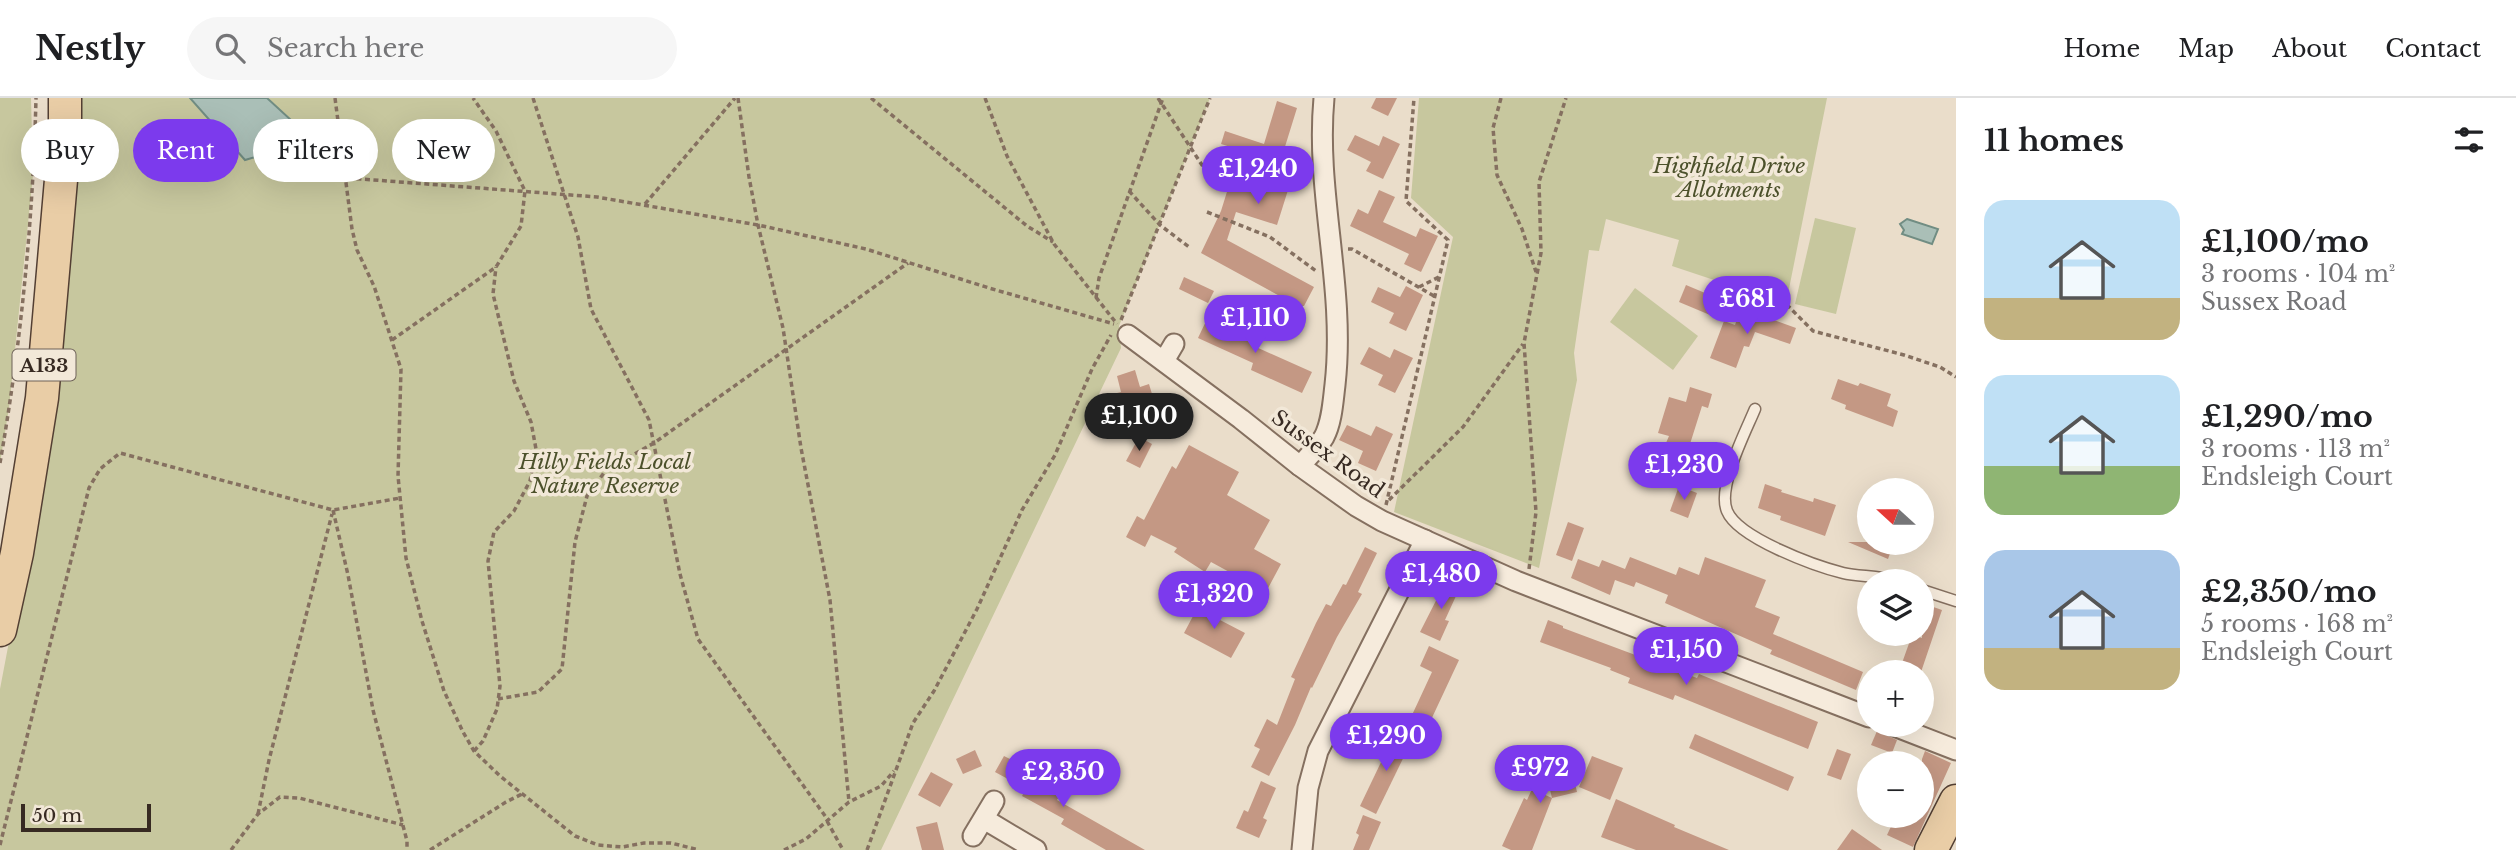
<!DOCTYPE html>
<html lang="en">
<head>
<meta charset="utf-8">
<style>
  body { margin:0; font-family:"Libre Baskerville",serif; background:#f6f6f6; color:#202124; height:100vh; display:flex; flex-direction:column; font-size:26px; white-space:nowrap }
  * { box-sizing:border-box; margin:0 }
  p { font-size:23px; color:#757577 }
  .icon { flex:none; width:38px; height:38px; fill:none; stroke:currentColor; stroke-width:2; stroke-linecap:round; stroke-linejoin:round }
  .map { position:relative; flex:1; overflow:hidden }
  .drawer { display:flex; flex-direction:column; background:#fff; width:560px }
  .drawer>* { flex:none }
  .guide { position:absolute; left:21px; top:21px; width:665px; height:63px; display:flex; gap:14px }
  .needle { width:46px; rotate:291deg }
  .buttons { position:absolute; left:1857px; top:380px; display:grid; gap:14px }
  .buttons a { display:grid; place-items:center; width:77px; height:77px; border-radius:50%; background:#fff; box-shadow:0 7px 28px #0002; font-size:35px }
  .scale { position:absolute; left:21px; bottom:18px; width:130px; box-sizing:border-box; padding-left:7px; border:4px solid #372a22; border-top:0; font-size:19px; line-height:24px; white-space:nowrap; color:#372a22; -webkit-text-stroke:5px #f2e8d8; paint-order:stroke }
  .price { position:absolute; translate:-50% -60px; padding:0 16px; border-radius:24px; background:#7c3aed; color:#fff; font-size:23px; line-height:46px; filter:drop-shadow(0 2px 4px #0008) }
  .price::after { content:''; position:absolute; left:50%; top:42px; width:21px; height:16px; margin-left:-10px; background:inherit; clip-path:polygon(0 0,100% 0,50% 100%) }
  .price.selected { background:#222; color:#fff }
  ul { padding:0; list-style:none }
  li { display:flex; align-items:center; gap:21px; height:175px; padding:0 28px }
  li span { display:grid; place-items:center; flex:none; width:196px; height:140px; border-radius:21px; color:#555 }
  li>.icon { margin-inline-start:auto }
  span .icon { width:84px; height:84px; fill:#fffc; stroke-width:1 }
  li b { font-size:30px }
  h2 { display:flex; justify-content:space-between; align-items:center; height:84px; padding:0 28px; font-size:30px }
  .pill { padding:0 24px; border-radius:32px; background:#fff; box-shadow:0 7px 28px #0002; font-size:24px; line-height:63px }
  .pill.selected { background:#7c3aed; color:#fff }
  header { display:flex; align-items:center; gap:42px; box-sizing:border-box; height:98px; padding:0 35px; background:#fff; border-bottom:2px solid #e0e0e0 }
  header strong { font-size:33px }
  nav { display:flex; gap:38px; margin-inline-start:auto; font-size:24px }
  .search { width:490px; height:63px; background:#f6f6f6; display:flex; align-items:center; gap:18px; box-sizing:border-box; padding:0 24px; border-radius:38px; color:#757577; font-size:26px }
  main { display:flex; flex:1; min-height:0 }
  .map>svg:first-child { display:block }
</style>
</head>
<body>
<header>
<strong>Nestly</strong>
<div class="search"><svg class="icon" aria-label="search" viewBox="0 0 24 24"><circle cx="10" cy="10" r="6"/><path d="M15 15l6 6"/></svg>Search here</div>
<nav><a>Home</a><a>Map</a><a>About</a><a>Contact</a></nav>
</header>
<main>
<div class="map">
<svg width="1956" height="752" viewBox="0 0 1956 752">
  <rect width="100%" height="100%" fill="#eaddca"/>
  <g fill="#c7c79e">
    <polygon points="0,0 31,0 33,77 9,310 0,365"/>
    <polygon points="73,0 1210,0 1119,228 1121,250 881,752 0,752 0,591 27,449"/>
    <polygon points="1419,0 1827,0 1786,206 1672,168 1679,142 1606,121 1599,153 1589,152 1574,255 1577,282 1539,470 1394,414 1453,139 1411,100"/>
    <polygon points="1815,120 1856,130 1836,216 1795,206"/>
    <polygon points="1635,190 1698,238 1673,272 1610,224"/>
  </g>
  <g fill="#aabfb7" stroke="#718d83" stroke-width="2">
    <polygon points="190,0 267,0 304,34 299,50 282,51 245,62"/>
    <polygon points="1907,121 1938,131 1932,146 1902,136 1904,132 1900,126"/>
  </g>
  <g fill="#c49884">
    <polygon points="1376,0 1397,0 1388,18 1371,10"/>
    <polygon points="1277,3 1297,10 1279,68 1294,73 1277,127 1236,114 1227,142 1314,189 1304,208 1298,208 1201,155 1221,113 1240,52 1221,46 1225,33 1264,46"/>
    <polygon points="1355,37 1379,48 1383,38 1400,46 1383,81 1366,73 1371,64 1347,52"/>
    <polygon points="1379,92 1395,99 1383,124 1416,139 1420,130 1438,138 1421,174 1404,166 1409,156 1350,128 1358,111 1368,116"/>
    <polygon points="1184,179 1214,193 1208,205 1179,191"/>
    <polygon points="1686,187 1717,200 1710,217 1679,204"/>
    <polygon points="1406,188 1423,197 1406,233 1389,225 1394,215 1371,204 1378,189 1400,199"/>
    <polygon points="1741,210 1796,230 1790,246 1755,234 1749,249 1744,248 1736,270 1710,260 1724,223 1735,227"/>
    <polygon points="1208,219 1259,242 1256,249 1312,274 1302,295 1251,272 1253,265 1198,240"/>
    <polygon points="1369,249 1390,260 1394,251 1413,260 1395,295 1378,287 1383,277 1360,266"/>
    <polygon points="1135,272 1140,289 1149,286 1155,306 1143,309 1145,318 1125,324 1117,295 1121,294 1117,278"/>
    <polygon points="1838,281 1858,288 1860,285 1891,296 1887,308 1898,313 1893,329 1845,311 1846,307 1831,301"/>
    <polygon points="1690,289 1712,296 1708,310 1702,308 1690,346 1684,344 1683,350 1666,345 1669,338 1658,335 1669,299 1686,304"/>
    <polygon points="1347,327 1371,338 1376,328 1393,336 1376,373 1358,365 1363,353 1339,342"/>
    <polygon points="1139,339 1152,346 1140,370 1126,363"/>
    <polygon points="1189,347 1239,374 1227,397 1270,422 1254,451 1281,466 1266,494 1211,464 1205,474 1174,454 1177,450 1151,437 1145,449 1126,439 1137,418 1144,422 1172,368 1176,371"/>
    <polygon points="1765,386 1782,392 1781,394 1813,404 1814,400 1836,407 1825,438 1780,422 1781,418 1758,410"/>
    <polygon points="1679,388 1697,395 1688,420 1670,413"/>
    <polygon points="1568,424 1584,430 1572,463 1556,457"/>
    <polygon points="1848,444 1894,444 1888,461"/>
    <polygon points="1365,449 1377,455 1358,494 1362,496 1337,539 1312,590 1311,589 1295,627 1269,678 1251,669 1260,651 1254,648 1267,621 1277,627 1295,581 1291,579 1316,525 1326,506 1331,508 1343,486 1346,487"/>
    <polygon points="1630,459 1676,477 1679,469 1699,477 1705,459 1766,482 1755,509 1780,519 1773,536 1863,574 1856,592 1770,556 1772,552 1665,505 1668,497 1636,484 1634,489 1615,482 1610,497 1571,480 1578,461 1599,469 1602,462 1625,471"/>
    <polygon points="1447,481 1461,487 1445,522 1449,523 1440,543 1420,534"/>
    <polygon points="1200,505 1222,517 1220,522 1245,535 1231,560 1184,535"/>
    <polygon points="1922,505 1942,512 1921,574 1904,574 1906,567 1902,565 1912,537 1922,540"/>
    <polygon points="1548,522 1563,528 1563,530 1697,580 1699,576 1818,624 1808,651 1675,597 1673,602 1628,585 1630,580 1610,572 1611,570 1540,544"/>
    <polygon points="1429,548 1459,562 1423,639 1406,630 1432,574 1420,568"/>
    <polygon points="1877,633 1897,642 1892,655 1871,647"/>
    <polygon points="1395,635 1412,642 1376,716 1360,708"/>
    <polygon points="1695,636 1794,679 1788,693 1689,650"/>
    <polygon points="1837,651 1851,656 1841,682 1827,677"/>
    <polygon points="975,652 982,668 963,676 956,661"/>
    <polygon points="1925,653 1951,665 1913,749 1887,737 1896,718 1922,718 1922,661"/>
    <polygon points="1559,654 1562,667 1570,664 1577,694 1552,700 1532,752 1511,752 1502,748 1524,700 1527,702 1532,691 1552,700 1542,658"/>
    <polygon points="1004,658 1022,667 1019,672 1061,695 1057,702 1145,752 1106,752 1061,726 1064,721 1022,698 1026,691 995,674"/>
    <polygon points="1592,658 1623,670 1610,702 1579,689"/>
    <polygon points="931,674 953,686 940,709 918,697"/>
    <polygon points="1261,683 1276,690 1263,720 1267,722 1259,740 1236,730 1244,712 1248,714"/>
    <polygon points="1616,701 1675,727 1674,729 1729,752 1636,752 1601,739"/>
    <polygon points="1363,717 1381,724 1369,752 1353,752 1359,737 1356,735"/>
    <polygon points="937,724 944,752 922,752 916,729"/>
    <polygon points="1852,731 1882,752 1837,752"/>
  </g>
  <g fill="none" stroke-linecap="round" stroke-linejoin="round">
    <g stroke="#857060" stroke-width="13">
      <g id="lane">
        <path d="M1755 311C1745 335 1717 389 1727 413 1738 440 1815 468 1843 475 1860 479 1878 477 1896 483"/>
        <polyline points="1922,492 1956,503"/>
      </g>
    </g>
    <g stroke="#857060" stroke-width="23">
      <g id="street">
        <polyline points="1128,237 1241,321 1300,368 1356,408 1382,423 1516,483 1869,619"/>
        <polyline points="1164,263 1174,246"/>
        <path d="M1300 368C1308 359 1318 349 1324 339 1332 324 1333 303 1335 287 1346 189 1315 95 1324 0"/>
        <polyline points="1889,626 1956,652"/>
        <polyline points="984,721 1036,752"/>
        <polyline points="973,738 994,703"/>
        <polyline points="1302,752 1308,690 1318,653 1425,442"/>
      </g>
    </g>
    <g stroke="#533f33" stroke-width="35">
      <g id="primary">
        <polyline points="0,532 17,455 42,300 65,36 65,0"/>
        <polyline points="1931,752 1956,703"/>
      </g>
    </g>
    <g stroke="#857060" stroke-width="3.5" stroke-dasharray="5 3.5" stroke-linecap="butt">
      <polyline points="335,0 352,131 357,152 374,188 401,271 398,378 406,460 422,523 444,593 463,634 474,653 500,678 575,738 598,747 622,749 644,745 671,745 699,752"/>
      <polyline points="533,0 578,139 591,211 649,322 680,476 698,541 828,722"/>
      <polyline points="738,0 749,79 758,127 783,230 801,350 830,502 849,704"/>
      <polyline points="871,0 1027,128 1053,144"/>
      <polyline points="985,0 1007,58 1054,146 1117,226"/>
      <polyline points="1158,0 1202,67 1220,75"/>
      <polyline points="1501,0 1493,30 1497,77 1522,131 1536,174"/>
      <polyline points="348,80 597,99 758,127 866,151 989,190 1114,226"/>
      <polyline points="1129,93 1160,127 1189,149"/>
      <polyline points="645,106 735,0"/>
      <polyline points="1207,114 1270,139 1316,173"/>
      <polyline points="1348,151 1352,151 1434,198"/>
      <polyline points="1773,185 1786,206 1813,233 1904,257 1940,269 1956,279"/>
      <polyline points="1419,189 1439,179"/>
      <polyline points="1096,200 1099,180 1163,0"/>
      <polyline points="1121,222 1210,0"/>
      <polyline points="392,242 496,169 521,128 525,93 496,33 473,0"/>
      <path d="M0 365C21 245 33 123 36 0"/>
      <polyline points="1389,402 1463,329 1523,246"/>
      <polyline points="1386,407 1448,142 1406,103 1414,0"/>
      <polyline points="333,412 348,477 373,612 407,743 407,752"/>
      <polyline points="1529,471 1536,414 1524,245 1541,155 1539,84 1566,0"/>
      <polyline points="498,601 538,594 562,571 575,444 587,398 606,372 654,345 908,165"/>
      <polyline points="474,653 483,643 497,611 500,588 488,463 494,434 514,413 530,383 536,351 531,324 514,283 493,196 496,169"/>
      <polyline points="258,716 269,662 332,416"/>
      <polyline points="827,723 843,752"/>
      <polyline points="0,747 89,390 100,371 120,355 333,412 400,400"/>
      <polyline points="231,752 258,716 280,699 299,700 403,727"/>
      <polyline points="430,752 506,704 522,696"/>
      <polyline points="784,752 806,741 849,704 881,688 894,673"/>
      <polyline points="867,752 913,625 934,593 977,511 1022,412 1055,357 1092,271 1111,237"/>
    </g>
    <use href="#lane" stroke="#f6ebdc" stroke-width="10"/>
    <use href="#street" stroke="#f6ebdc" stroke-width="19"/>
    <use href="#primary" stroke="#e9cda6" stroke-width="32"/>
  </g>
  <g text-anchor="middle" dominant-baseline="central" stroke-width="7" stroke-linejoin="round" paint-order="stroke">
    <rect fill="#f2e8d8" stroke="#6f6359" stroke-width="2" x="12.5" y="251.5" width="63" height="31" rx="5"/>
    <g font-size="19" font-weight="bold" fill="#372a22">
      <text x="44" y="267">A133</text>
    </g>
    <g font-size="21" font-style="italic" fill="#4c512b" stroke="#f2e8d8">
      <text x="1729" y="68">Highfield Drive<tspan x="1729" dy="24">Allotments</tspan></text>
      <text x="605" y="364">Hilly Fields Local<tspan x="605" dy="24">Nature Reserve</tspan></text>
    </g>
    <g font-size="21" fill="#372a22" stroke="#f2e8d8">
      <text transform="translate(1328 356) rotate(36)">Sussex Road</text>
    </g>
  </g>
</svg>
<div class="buttons">
<a><svg class="needle" viewBox="-14 -14 28 28"><path d="M0-13l5 13h-10z" fill="#e53935"/><path d="M0 13l5-13h-10z" fill="#757577"/></svg></a>
<a><svg class="icon" aria-label="layers" viewBox="0 0 24 24"><path d="M12 4l9 5-9 5-9-5zM3 14l9 5 9-5"/></svg></a>
<a>+</a>
<a>−</a>
</div>
<div class="scale">50 m</div>
<b class="price" style="left:1258px;top:108px">£1,240</b>
<b class="price" style="left:1747px;top:238px">£681</b>
<b class="price" style="left:1255px;top:257px">£1,110</b>
<b class="price selected" style="left:1139px;top:355px">£1,100</b>
<b class="price" style="left:1684px;top:404px">£1,230</b>
<b class="price" style="left:1441px;top:513px">£1,480</b>
<b class="price" style="left:1214px;top:533px">£1,320</b>
<b class="price" style="left:1686px;top:589px">£1,150</b>
<b class="price" style="left:1386px;top:675px">£1,290</b>
<b class="price" style="left:1540px;top:707px">£972</b>
<b class="price" style="left:1063px;top:711px">£2,350</b>
<div class="guide">
<a class="pill">Buy</a>
<a class="pill selected">Rent</a>
<a class="pill">Filters</a>
<a class="pill">New</a>
</div>
</div>
<section class="drawer">
<h2>11 homes<svg class="icon" aria-label="filters" viewBox="0 0 24 24"><path d="M4 7h16M4 17h16"/><circle cx="9" cy="7" r="2"/><circle cx="15" cy="17" r="2"/></svg></h2>
<ul>
<li><span style="background:linear-gradient(#bfe0f5 70%,#c2b280 0)"><svg class="icon" aria-label="home" viewBox="0 0 24 24"><path d="M3 11l9-7 9 7M6 9v11h12V9"/></svg></span><div><b>£1,100/mo</b><p>3 rooms · 104 m²</p><p>Sussex Road</p></div></li>
<li><span style="background:linear-gradient(#bfe0f5 65%,#8fb573 0)"><svg class="icon" aria-label="home" viewBox="0 0 24 24"><path d="M3 11l9-7 9 7M6 9v11h12V9"/></svg></span><div><b>£1,290/mo</b><p>3 rooms · 113 m²</p><p>Endsleigh Court</p></div></li>
<li><span style="background:linear-gradient(#a9c7e8 70%,#c2b280 0)"><svg class="icon" aria-label="home" viewBox="0 0 24 24"><path d="M3 11l9-7 9 7M6 9v11h12V9"/></svg></span><div><b>£2,350/mo</b><p>5 rooms · 168 m²</p><p>Endsleigh Court</p></div></li>
</ul>
</section>
</main>
</body>
</html>
